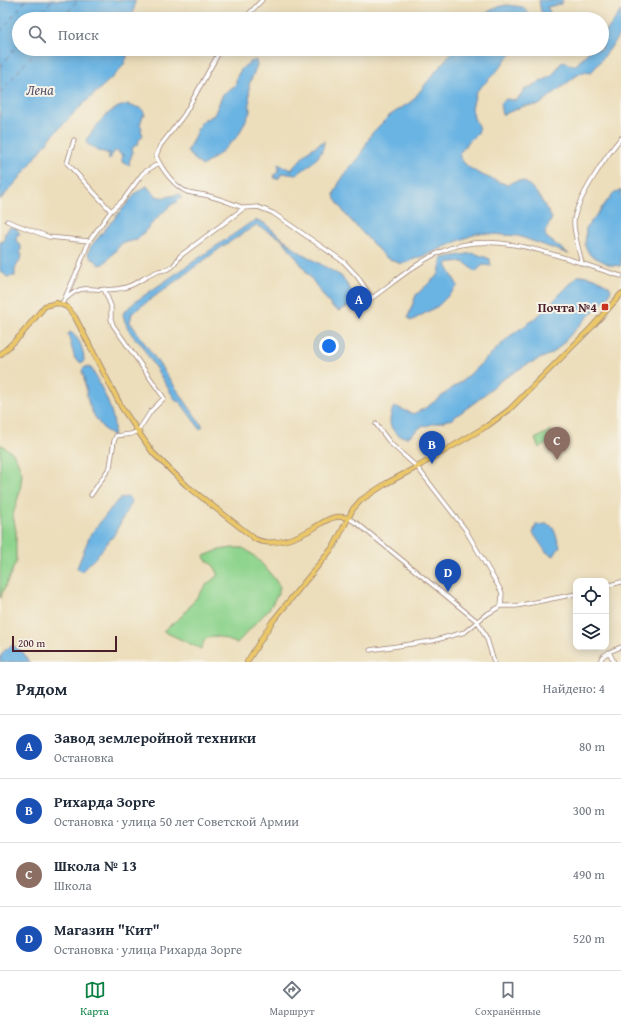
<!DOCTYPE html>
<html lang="ru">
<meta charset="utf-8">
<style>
:root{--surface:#fff;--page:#f6f6f7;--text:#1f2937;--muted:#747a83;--line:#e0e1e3;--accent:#0b8043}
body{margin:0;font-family:"Gentium Book Plus",serif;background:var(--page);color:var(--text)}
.controls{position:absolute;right:12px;bottom:12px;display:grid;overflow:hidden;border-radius:8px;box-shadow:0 2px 10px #0003}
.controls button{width:36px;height:36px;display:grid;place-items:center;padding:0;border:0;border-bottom:1px solid var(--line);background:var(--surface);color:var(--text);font:20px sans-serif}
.scale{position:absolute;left:12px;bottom:10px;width:105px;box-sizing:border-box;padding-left:4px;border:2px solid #4a1f2b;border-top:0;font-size:11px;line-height:14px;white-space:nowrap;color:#4a1f2b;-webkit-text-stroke:3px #f7f3e8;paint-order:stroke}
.you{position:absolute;left:329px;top:346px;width:14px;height:14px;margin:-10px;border:3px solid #fff;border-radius:50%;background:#1a73e8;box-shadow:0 0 0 6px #1a73e833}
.badge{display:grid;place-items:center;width:26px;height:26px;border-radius:50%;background:var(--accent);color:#fff;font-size:13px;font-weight:700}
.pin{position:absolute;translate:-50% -33px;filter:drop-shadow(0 1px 2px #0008)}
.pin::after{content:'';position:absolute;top:21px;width:14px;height:12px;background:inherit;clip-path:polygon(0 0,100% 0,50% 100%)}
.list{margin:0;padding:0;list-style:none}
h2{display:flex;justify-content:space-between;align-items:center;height:52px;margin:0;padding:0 16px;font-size:17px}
h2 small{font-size:13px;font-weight:400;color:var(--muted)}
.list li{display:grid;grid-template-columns:26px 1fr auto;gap:12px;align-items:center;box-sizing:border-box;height:64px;padding:0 16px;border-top:1px solid var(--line)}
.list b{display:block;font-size:15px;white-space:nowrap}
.list p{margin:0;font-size:13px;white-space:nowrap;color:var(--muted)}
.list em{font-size:13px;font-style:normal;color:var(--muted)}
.icon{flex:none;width:22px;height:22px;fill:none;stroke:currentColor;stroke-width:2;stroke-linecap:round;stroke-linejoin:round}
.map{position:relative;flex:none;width:621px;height:662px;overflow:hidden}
.search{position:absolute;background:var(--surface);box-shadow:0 2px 10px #0003;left:12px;right:12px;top:12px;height:44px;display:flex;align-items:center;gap:10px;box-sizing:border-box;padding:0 14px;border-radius:22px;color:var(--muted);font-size:15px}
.sheet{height:308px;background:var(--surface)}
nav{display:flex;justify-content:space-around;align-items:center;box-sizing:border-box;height:56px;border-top:1px solid var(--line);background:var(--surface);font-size:11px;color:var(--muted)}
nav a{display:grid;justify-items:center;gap:2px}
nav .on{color:var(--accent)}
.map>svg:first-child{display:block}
.green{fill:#8fd48e;stroke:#6c7a5c}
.water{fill:#6bb4e3;stroke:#5a6a87}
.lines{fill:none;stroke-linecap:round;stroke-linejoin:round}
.ferry{stroke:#56536b;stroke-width:1;stroke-dasharray:5 4;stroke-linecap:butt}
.minor-casing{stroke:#9b7e73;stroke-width:5}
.major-casing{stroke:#9b7e73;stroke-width:6}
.minor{stroke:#fff;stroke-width:3.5}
.major{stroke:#eac769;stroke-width:4.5}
.poi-dot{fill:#c8321e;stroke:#f7f3e8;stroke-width:1.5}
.labels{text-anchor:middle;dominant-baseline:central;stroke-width:4;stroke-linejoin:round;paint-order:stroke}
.poi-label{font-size:13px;font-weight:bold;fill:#4a1f2b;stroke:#f7f3e8;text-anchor:end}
.water-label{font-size:14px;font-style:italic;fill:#56536b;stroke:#f7f3e8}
</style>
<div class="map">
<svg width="621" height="662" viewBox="0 0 621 662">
<rect width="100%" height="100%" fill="#f7f3e8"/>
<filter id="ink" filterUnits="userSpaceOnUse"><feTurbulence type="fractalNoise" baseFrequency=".025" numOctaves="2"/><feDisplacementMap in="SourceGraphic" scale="8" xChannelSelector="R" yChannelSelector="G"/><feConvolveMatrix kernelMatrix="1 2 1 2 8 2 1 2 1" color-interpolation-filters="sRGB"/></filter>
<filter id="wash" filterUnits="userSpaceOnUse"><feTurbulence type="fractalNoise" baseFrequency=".012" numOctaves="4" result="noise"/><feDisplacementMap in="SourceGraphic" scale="16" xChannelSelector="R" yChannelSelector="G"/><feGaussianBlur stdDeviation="0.9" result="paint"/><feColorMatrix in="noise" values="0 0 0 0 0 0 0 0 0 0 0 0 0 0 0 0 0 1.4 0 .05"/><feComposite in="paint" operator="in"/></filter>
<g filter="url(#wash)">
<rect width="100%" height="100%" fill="#ecdebb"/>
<path class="green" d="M551,430L556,439L539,448L535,439Z
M0,444L13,453L17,460L22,474L20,491L13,515L16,531V562L0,598Z
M232,548C235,548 239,548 242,548C253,551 274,577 280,587L278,594L269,609L237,643C227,641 213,631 205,640C203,642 202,647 201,649L163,631L183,615L207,584L217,576L218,573L214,566L205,559L204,556L219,550Z"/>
<path class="water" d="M0,0H135L133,19H19V49H130L124,64L118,72L76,111L52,136L19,179L0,200Z
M539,0H563L561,4L547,7L550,12L548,17L541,12Z
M507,5L523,7L533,19H480C488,11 495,7 507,5Z
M621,11V32L609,50L591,73L583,72L576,76L539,105L524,106L502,115L500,104L506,99L514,100H517L524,90L552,76L561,63L565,61L568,64L576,65L591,49H602V37Z
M454,49H518L507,58L497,71L476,92L472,108L474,118L479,128L478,133L470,140L459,154C465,172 491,178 507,185C511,183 517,180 522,181C535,185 545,207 552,218L545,232L546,237L569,254L518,236L478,233L458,241L431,253L401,264L385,257L346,215L335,199L334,194L339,183L349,168L358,159L372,133L389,116L412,101Z
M256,60L257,65L249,85L250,112L238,136L218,155L202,166L187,152L200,124L204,120L214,115L223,94L236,85C235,73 245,63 256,60Z
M129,104V106C137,107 143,107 145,115H143L140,125L142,127L141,131L143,135L139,140L138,144L132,148L133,152L129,162L130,164L128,165L122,162V156L125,155L120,154L117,150L112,154V155L110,159H108L110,153L108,152L109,154H108L104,152L97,151L95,148L87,144L86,140C99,123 107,108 129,104Z
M324,141C324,157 308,166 296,175L282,173L279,178L275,179L274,176L279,169L278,164L291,170L308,151Z
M147,186C158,201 162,198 179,194L182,197L177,202L171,205L156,219L137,240L122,243L104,264L99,265C96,259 90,259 88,253L91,246L137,192Z
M621,189V266L610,265L590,255L585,246L586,228L612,195Z
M257,220L264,223L298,251L341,276L355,296L351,305L339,311L331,306L292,252L282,239L256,225L222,247L132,313L130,322L203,427L200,429L180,402L176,401L140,343C132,337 124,324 123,313L136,301L250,223Z
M10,227L16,228L20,234L17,235L16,240L21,247V250L19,253H21L22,256L15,269V276L7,277L4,274L0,272V242H3L5,236L4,235Z
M474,253L490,259L491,266L483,265L475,272C465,261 462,260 448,263L446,265L458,286L438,306L411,321L408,317L416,295L439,274L442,258Z
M582,275L595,278L609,286L611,290L609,295L553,353L526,365L500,381L478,400L452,419L421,427L408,437C402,437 400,436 396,433C387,425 390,418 393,408L397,407L413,414L427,407L466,378L510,336L536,318L578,276Z
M70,332C80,337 84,351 84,361L82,363L75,359L68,334Z
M85,367H89L92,369C100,386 119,417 113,436C103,432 90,411 88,401C86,391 85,381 82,370Z
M127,497L130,499L131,503L114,535L96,557L82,571L79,570L77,568L90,535L113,506L119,499Z
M547,524L553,527L560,546L554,556L546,552L533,533L536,525Z
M12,645L23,652L29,662H0C0,653 5,650 12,645Z"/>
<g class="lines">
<path class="ferry" d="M37,19L52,0
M62,19L78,0
M0,32L26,0
M0,67L19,43
M0,93L37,49"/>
</g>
</g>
<g filter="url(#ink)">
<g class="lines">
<g class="minor-casing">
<path id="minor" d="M244,19L262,0
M221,49L184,115L160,146L156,156C161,168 175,188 188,192C195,194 202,194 209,196C221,199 233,204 244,208
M74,140L67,163L111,211
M7,221L49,237L89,241
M582,264C580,254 573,230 574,221C575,202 608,153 621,138
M64,300L79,267L89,241L111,211L123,200L143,173L159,163
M61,304C83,279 90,293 117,289C133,288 144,276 159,271C164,270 169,270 173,266C176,263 178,259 180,256L244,208L258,207L273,213L344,262L357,276L372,298C394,282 416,263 440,252C495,226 567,260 621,276
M376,424L391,444L417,467L465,529L500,589L502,593L501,606
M91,495L110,467L114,441L116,436L131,434L138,431L151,411L164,398L113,325L111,319V306L104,289
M348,518L358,524L478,622L487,639L494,662
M606,586L621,582
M370,650L432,641L465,632L484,616L501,606H516L576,594
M600,662L602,657L609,652
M614,662L609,652L621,647"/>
</g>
<g class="major-casing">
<path id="major" d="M0,355L20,336L45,306L57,303L67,307L75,317L122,408L153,453L186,485L255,539C273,548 298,537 314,528C320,524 328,518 336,517C340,516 344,517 348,518
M247,662L272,622L334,546L353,509L361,500L387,483L417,467L487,426L509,410L592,327L621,294"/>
</g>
<use href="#minor" class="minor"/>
<use href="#major" class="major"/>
</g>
</g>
<rect class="poi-dot" x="601" y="303" width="8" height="8" rx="2"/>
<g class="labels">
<g class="poi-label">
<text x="597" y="307">Почта №4</text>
</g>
<g class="water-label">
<text x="40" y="90">Лена</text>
</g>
</g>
</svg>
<div class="controls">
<button><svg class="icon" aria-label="locate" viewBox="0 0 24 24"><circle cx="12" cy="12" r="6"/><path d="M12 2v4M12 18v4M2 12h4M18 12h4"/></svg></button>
<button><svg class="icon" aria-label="layers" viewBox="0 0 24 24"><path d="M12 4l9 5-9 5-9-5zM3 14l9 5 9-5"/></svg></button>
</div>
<div class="scale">200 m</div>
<div class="you"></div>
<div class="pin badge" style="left:359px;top:319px;background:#1a4fb4">A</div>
<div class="pin badge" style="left:432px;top:464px;background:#1a4fb4">B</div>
<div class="pin badge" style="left:557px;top:460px;background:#8d6e63">C</div>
<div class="pin badge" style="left:448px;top:592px;background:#1a4fb4">D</div>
<div class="search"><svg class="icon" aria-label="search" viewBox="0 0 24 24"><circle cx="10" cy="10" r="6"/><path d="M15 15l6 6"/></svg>Поиск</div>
</div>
<section class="sheet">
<h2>Рядом<small>Найдено: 4</small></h2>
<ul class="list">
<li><span class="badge" style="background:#1a4fb4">A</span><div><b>Завод землеройной техники</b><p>Остановка</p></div><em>80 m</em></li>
<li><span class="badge" style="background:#1a4fb4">B</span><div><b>Рихарда Зорге</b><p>Остановка · улица 50 лет Советской Армии</p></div><em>300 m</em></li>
<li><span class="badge" style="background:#8d6e63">C</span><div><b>Школа № 13</b><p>Школа</p></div><em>490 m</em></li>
<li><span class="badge" style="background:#1a4fb4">D</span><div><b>Магазин &quot;Кит&quot;</b><p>Остановка · улица Рихарда Зорге</p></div><em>520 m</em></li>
</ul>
</section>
<nav>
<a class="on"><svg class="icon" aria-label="map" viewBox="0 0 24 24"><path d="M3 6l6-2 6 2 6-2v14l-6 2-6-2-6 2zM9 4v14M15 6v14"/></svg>Карта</a>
<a><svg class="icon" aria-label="directions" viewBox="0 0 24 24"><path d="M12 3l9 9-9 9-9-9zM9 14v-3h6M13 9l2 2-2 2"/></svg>Маршрут</a>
<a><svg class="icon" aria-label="saved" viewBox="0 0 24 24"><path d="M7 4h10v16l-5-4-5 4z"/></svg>Сохранённые</a>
</nav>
